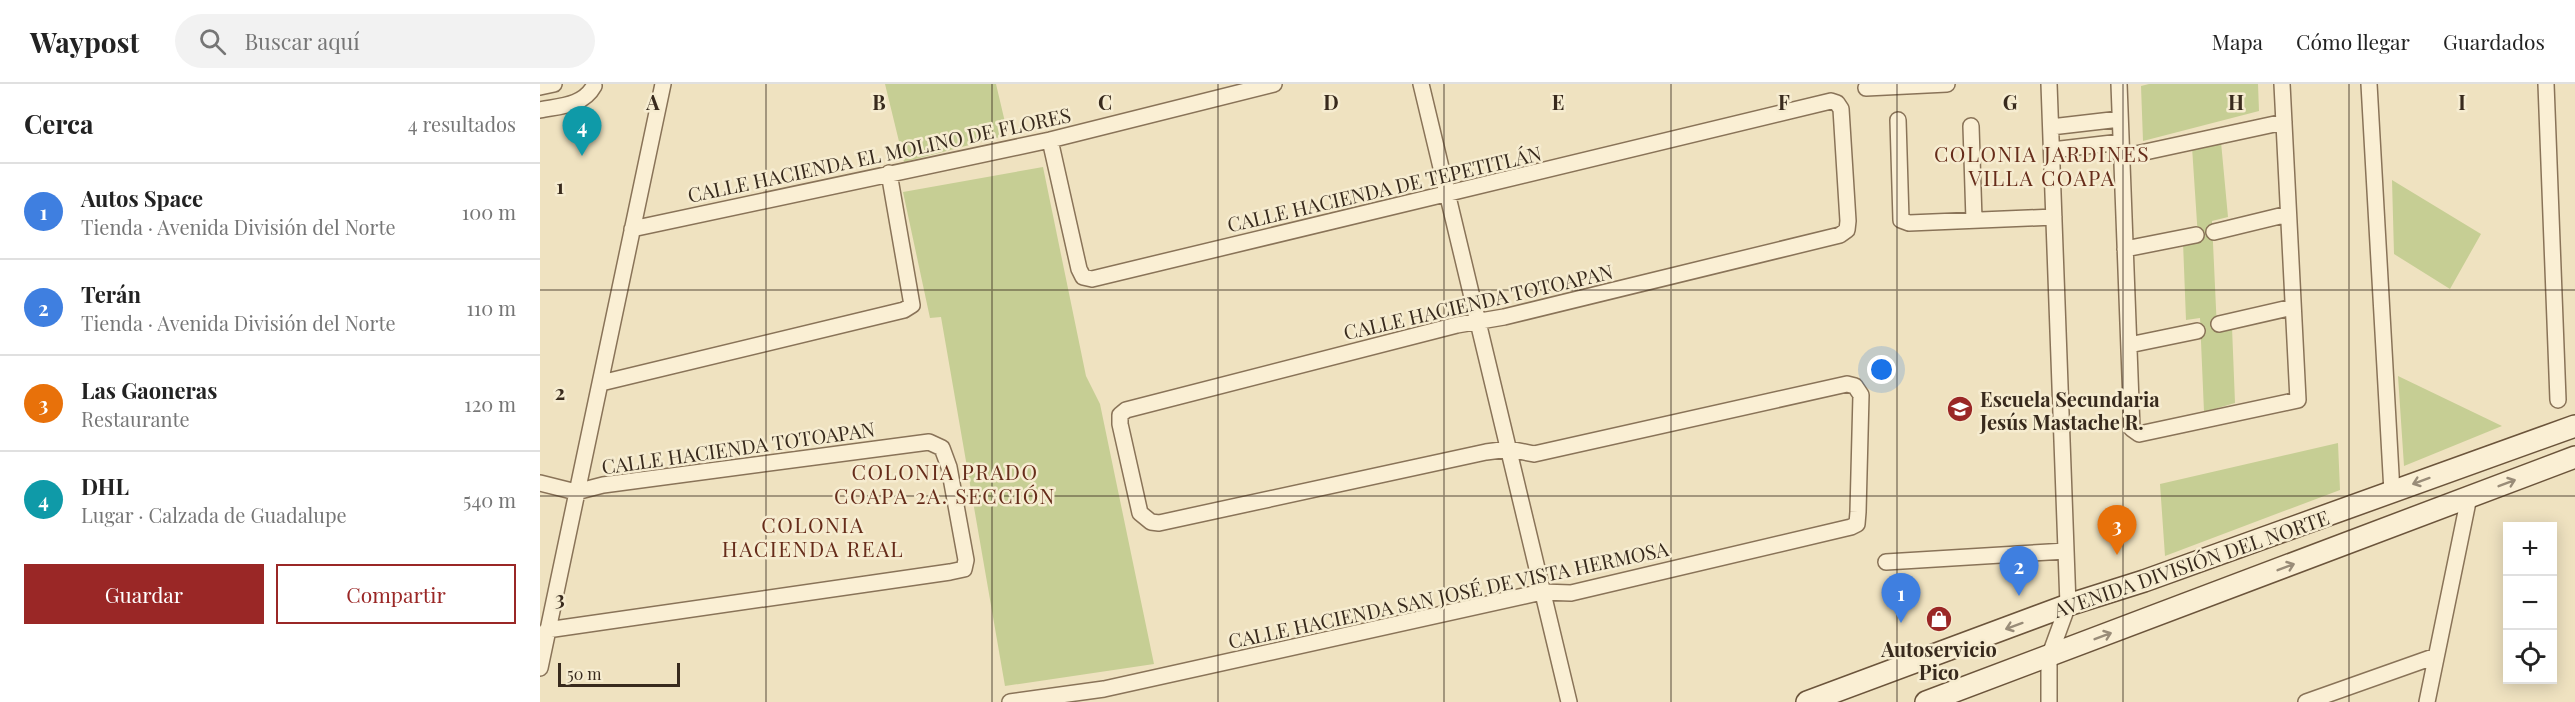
<!DOCTYPE html>
<html lang="es">
<meta charset="utf-8">
<style>
:root{--surface:#fff;--page:#f2f2f2;--text:#222;--muted:#767676;--line:#e0e0e0;--accent:#9a2726}
body{margin:0;font-family:"Playfair Display",serif;background:var(--page);color:var(--text)}
.controls{position:absolute;right:18px;bottom:18px;display:grid;overflow:hidden;border-radius:0px;box-shadow:0 3px 15px #0003}
.controls button{width:54px;height:54px;display:grid;place-items:center;padding:0;border:0;border-bottom:2px solid var(--line);background:var(--surface);color:var(--text);font:30px sans-serif}
.scale{position:absolute;left:18px;bottom:15px;width:122px;box-sizing:border-box;padding-left:6px;border:3px solid #382a1d;border-top:0;font-size:16px;line-height:21px;white-space:nowrap;color:#382a1d;-webkit-text-stroke:4px #f6ecd0;paint-order:stroke}
.you{position:absolute;left:1342px;top:286px;width:21px;height:21px;margin:-15px;border:4px solid #fff;border-radius:50%;background:#1a73e8;box-shadow:0 0 0 9px #1a73e833}
.badge{display:grid;place-items:center;width:39px;height:39px;border-radius:50%;background:var(--accent);color:#fff;font-size:20px;font-weight:700}
.pin{position:absolute;translate:-50% -50px;filter:drop-shadow(0 2px 3px #0008)}
.pin::after{content:'';position:absolute;top:32px;width:21px;height:18px;background:inherit;clip-path:polygon(0 0,100% 0,50% 100%)}
.list{margin:0;padding:0;list-style:none}
h2{display:flex;justify-content:space-between;align-items:center;height:78px;margin:0;padding:0 24px;font-size:26px}
h2 small{font-size:20px;font-weight:400;color:var(--muted)}
.list li{display:grid;grid-template-columns:39px 1fr auto;gap:18px;align-items:center;box-sizing:border-box;height:96px;padding:0 24px;border-top:2px solid var(--line)}
.list b{display:block;font-size:22px;white-space:nowrap}
.list p{margin:0;font-size:20px;white-space:nowrap;color:var(--muted)}
.list em{font-size:20px;font-style:normal;color:var(--muted)}
.actions{display:flex;gap:12px;padding:18px 24px}
.actions a{flex:1;padding:14px 0;border:2px solid var(--accent);border-radius:0px;text-align:center;font-size:21px;color:var(--accent)}
.actions .main{background:var(--accent);color:#fff}
.icon{flex:none;width:33px;height:33px;fill:none;stroke:currentColor;stroke-width:2;stroke-linecap:round;stroke-linejoin:round}
.map{position:relative;flex:none;width:2035px;height:618px;overflow:hidden}
header{display:flex;align-items:center;gap:36px;box-sizing:border-box;height:84px;padding:0 30px;background:var(--surface);border-bottom:2px solid var(--line)}
header strong{font-size:28px}
nav{display:flex;gap:33px;margin-inline-start:auto;font-size:21px}
.search{width:420px;height:54px;background:var(--page);display:flex;align-items:center;gap:15px;box-sizing:border-box;padding:0 21px;border-radius:33px;color:var(--muted);font-size:22px}
main{display:flex}
aside{flex:1;background:var(--surface)}
.map>svg:first-child{display:block}
.green{fill:#c6ce94}
.lines{fill:none;stroke-linecap:round;stroke-linejoin:round}
.minor-casing{stroke:#897358;stroke-width:18}
.secondary-casing{stroke:#6b543b;stroke-width:24}
.minor{stroke:#faefd4;stroke-width:15}
.secondary{stroke:#faefd4;stroke-width:21}
.oneway{stroke:#998c78}
.grid{fill:none;stroke:#382a1d;stroke-width:1.5;stroke-opacity:0.55}
.labels{text-anchor:middle;dominant-baseline:central;stroke-width:5;stroke-linejoin:round;paint-order:stroke}
.street-label{font-size:20px;fill:#382a1d;stroke:#f6ecd0}
.poi-label{font-size:20px;font-weight:bold;fill:#382a1d;stroke:#f6ecd0;text-anchor:start}
.neighbourhood-label{font-size:21px;letter-spacing:1.5px;fill:#662c1a;stroke:#f6ecd0}
.grid-label{font-size:20px;text-anchor:middle;font-weight:bold;fill:#382a1d;stroke:#f6ecd0;stroke-width:5;stroke-linejoin:round;paint-order:stroke}
</style>
<header>
<strong>Waypost</strong>
<div class="search"><svg class="icon" aria-label="search" viewBox="0 0 24 24"><circle cx="10" cy="10" r="6"/><path d="M15 15l6 6"/></svg>Buscar aquí</div>
<nav><a>Mapa</a><a>Cómo llegar</a><a>Guardados</a></nav>
</header>
<main>
<aside>
<h2>Cerca<small>4 resultados</small></h2>
<ul class="list">
<li><span class="badge" style="background:#3f7fe0">1</span><div><b>Autos Space</b><p>Tienda · Avenida División del Norte</p></div><em>100 m</em></li>
<li><span class="badge" style="background:#3f7fe0">2</span><div><b>Terán</b><p>Tienda · Avenida División del Norte</p></div><em>110 m</em></li>
<li><span class="badge" style="background:#e8710a">3</span><div><b>Las Gaoneras</b><p>Restaurante</p></div><em>120 m</em></li>
<li><span class="badge" style="background:#0f9aa8">4</span><div><b>DHL</b><p>Lugar · Calzada de Guadalupe</p></div><em>540 m</em></li>
</ul>
<div class="actions"><a class="main">Guardar</a><a>Compartir</a></div>
</aside>
<div class="map">
<svg width="2035" height="618" viewBox="0 0 2035 618">
<rect width="100%" height="100%" fill="#efe2c0"/>
<path class="green" d="M345,0H456L468,51L364,78Z
M1609,0H1718L1719,27L1603,57L1601,2Z
M1681,58L1688,133L1672,137L1677,246L1692,243L1695,319L1664,328L1660,234L1646,236L1643,158L1658,154L1652,63Z
M503,83L546,292L560,320L614,580L465,602L401,233L390,234L363,108Z
M1852,96L1941,150L1910,205L1854,170Z
M1858,292L1962,342L1864,382Z
M1798,359L1800,406L1625,472L1620,400Z"/>
<g class="lines">
<g class="minor-casing">
<path id="minor" d="M881,0L1029,618
M1579,0L1592,345L1599,350L1758,316L1742,0
M1829,0L1852,408
M2006,0L2018,316
M0,3L14,0
M1326,4L1407,0
M0,26C20,22 43,22 54,2
M1358,36L1361,136L1369,139L1514,133
M1431,42L1434,136
M1511,43L1580,35
M1512,66L1581,58
M1582,73L1744,38
M92,145L510,56L734,0
M1674,148L1748,130
M1585,165L1656,151
M1679,240L1753,223
M1589,261L1657,247
M61,299L364,226L372,221L349,89
M0,399L36,408L63,401L389,358L402,364L409,383L426,476L424,485L410,488L7,546
M1346,478L1526,467
M0,584L123,0
M470,618L564,605L1002,508L1031,509L1311,443L1317,440L1318,428L1321,311L1315,302L1307,300L994,370L969,365L946,368L619,439L611,438L600,429L580,340V331L586,326L917,241L964,233L1300,151L1307,146L1308,137L1301,25L1297,19L1291,17L552,195L543,193L539,185L510,56
M1509,618V573L1528,521L1509,0
M1766,618L1896,572
M1887,618L1929,413"/>
</g>
<g class="secondary-casing">
<path id="secondary" d="M1267,618L1528,521L1604,497L2035,342
M1386,618L2035,373"/>
</g>
<use href="#minor" class="minor"/>
<use href="#secondary" class="secondary"/>
</g>
<defs><path id="oneway-shaft" d="M-6 0H5M1.5-3L5.5 0L1.5 3" fill="none" stroke-width="1.6" stroke-linecap="round" stroke-linejoin="round" transform="scale(1.5)"/></defs>
<g class="oneway">
<use href="#oneway-shaft" transform="translate(1881 397) rotate(160)"/>
<use href="#oneway-shaft" transform="translate(1967 399) rotate(-21)"/>
<use href="#oneway-shaft" transform="translate(1746 483) rotate(-21)"/>
<use href="#oneway-shaft" transform="translate(1474 542) rotate(160)"/>
<use href="#oneway-shaft" transform="translate(1563 552) rotate(-21)"/>
</g>
<path class="grid" d="M226,0V618M452,0V618M678,0V618M904,0V618M1131,0V618M1357,0V618M1583,0V618M1809,0V618M0,206H2035M0,412H2035"/>
<defs>
<g id="school-disc" transform="scale(1.35)"><circle r="9.5" fill="#9a2726" stroke="#f6ecd0"/><path d="M0-5L7-2L0 1L-7-2ZM-4 1L0 2.5L4 1V4Q0 6-4 4Z" fill="#fff"/></g>
<g id="shop-disc" transform="scale(1.35)"><circle r="9.5" fill="#9a2726" stroke="#f6ecd0"/><path d="M-5-2.5h2.3a2.7 3.5 0 0 1 5.4 0H5L5.5 6h-11ZM-1.5-2.5h3a1.5 2.3 0 0 0-3 0Z" fill="#fff"/></g>
</defs>
<g fill-rule="evenodd">
<use href="#school-disc" x="1420" y="325"/>
<use href="#shop-disc" x="1399" y="535"/>
</g>
<g class="labels">
<g class="street-label">
<text transform="translate(339 70) rotate(-12)">CALLE HACIENDA EL MOLINO DE FLORES</text>
<text transform="translate(844 104) rotate(-13)">CALLE HACIENDA DE TEPETITLÁN</text>
<text transform="translate(938 217) rotate(-13)">CALLE HACIENDA TOTOAPAN</text>
<text transform="translate(198 363) rotate(-8)">CALLE HACIENDA TOTOAPAN</text>
<text transform="translate(1651 479) rotate(-19)">AVENIDA DIVISIÓN DEL NORTE</text>
<text transform="translate(908 510) rotate(-12)">CALLE HACIENDA SAN JOSÉ DE VISTA HERMOSA</text>
</g>
<g class="poi-label">
<text x="1440" y="314">Escuela Secundaria<tspan x="1440" dy="23">Jesús Mastache R.</tspan></text>
<text x="1399" y="564" text-anchor="middle">Autoservicio<tspan x="1399" dy="23">Pico</tspan></text>
</g>
<g class="neighbourhood-label">
<text x="1502" y="69">COLONIA JARDINES<tspan x="1502" dy="24">VILLA COAPA</tspan></text>
<text x="405" y="387">COLONIA PRADO<tspan x="405" dy="24">COAPA 2A. SECCIÓN</tspan></text>
<text x="273" y="440">COLONIA<tspan x="273" dy="24">HACIENDA REAL</tspan></text>
</g>
</g>
<g class="grid-label">
<text x="113" y="26">A</text>
<text x="339" y="26">B</text>
<text x="565" y="26">C</text>
<text x="791" y="26">D</text>
<text x="1018" y="26">E</text>
<text x="1244" y="26">F</text>
<text x="1470" y="26">G</text>
<text x="1696" y="26">H</text>
<text x="1922" y="26">I</text>
<text x="20" y="110">1</text>
<text x="20" y="316">2</text>
<text x="20" y="522">3</text>
</g>
</svg>
<div class="controls">
<button>+</button>
<button>−</button>
<button><svg class="icon" aria-label="locate" viewBox="0 0 24 24"><circle cx="12" cy="12" r="6"/><path d="M12 2v4M12 18v4M2 12h4M18 12h4"/></svg></button>
</div>
<div class="scale">50 m</div>
<div class="you"></div>
<div class="pin badge" style="left:1361px;top:539px;background:#3f7fe0">1</div>
<div class="pin badge" style="left:1479px;top:512px;background:#3f7fe0">2</div>
<div class="pin badge" style="left:1577px;top:471px;background:#e8710a">3</div>
<div class="pin badge" style="left:42px;top:72px;background:#0f9aa8">4</div>
</div>
</main>
